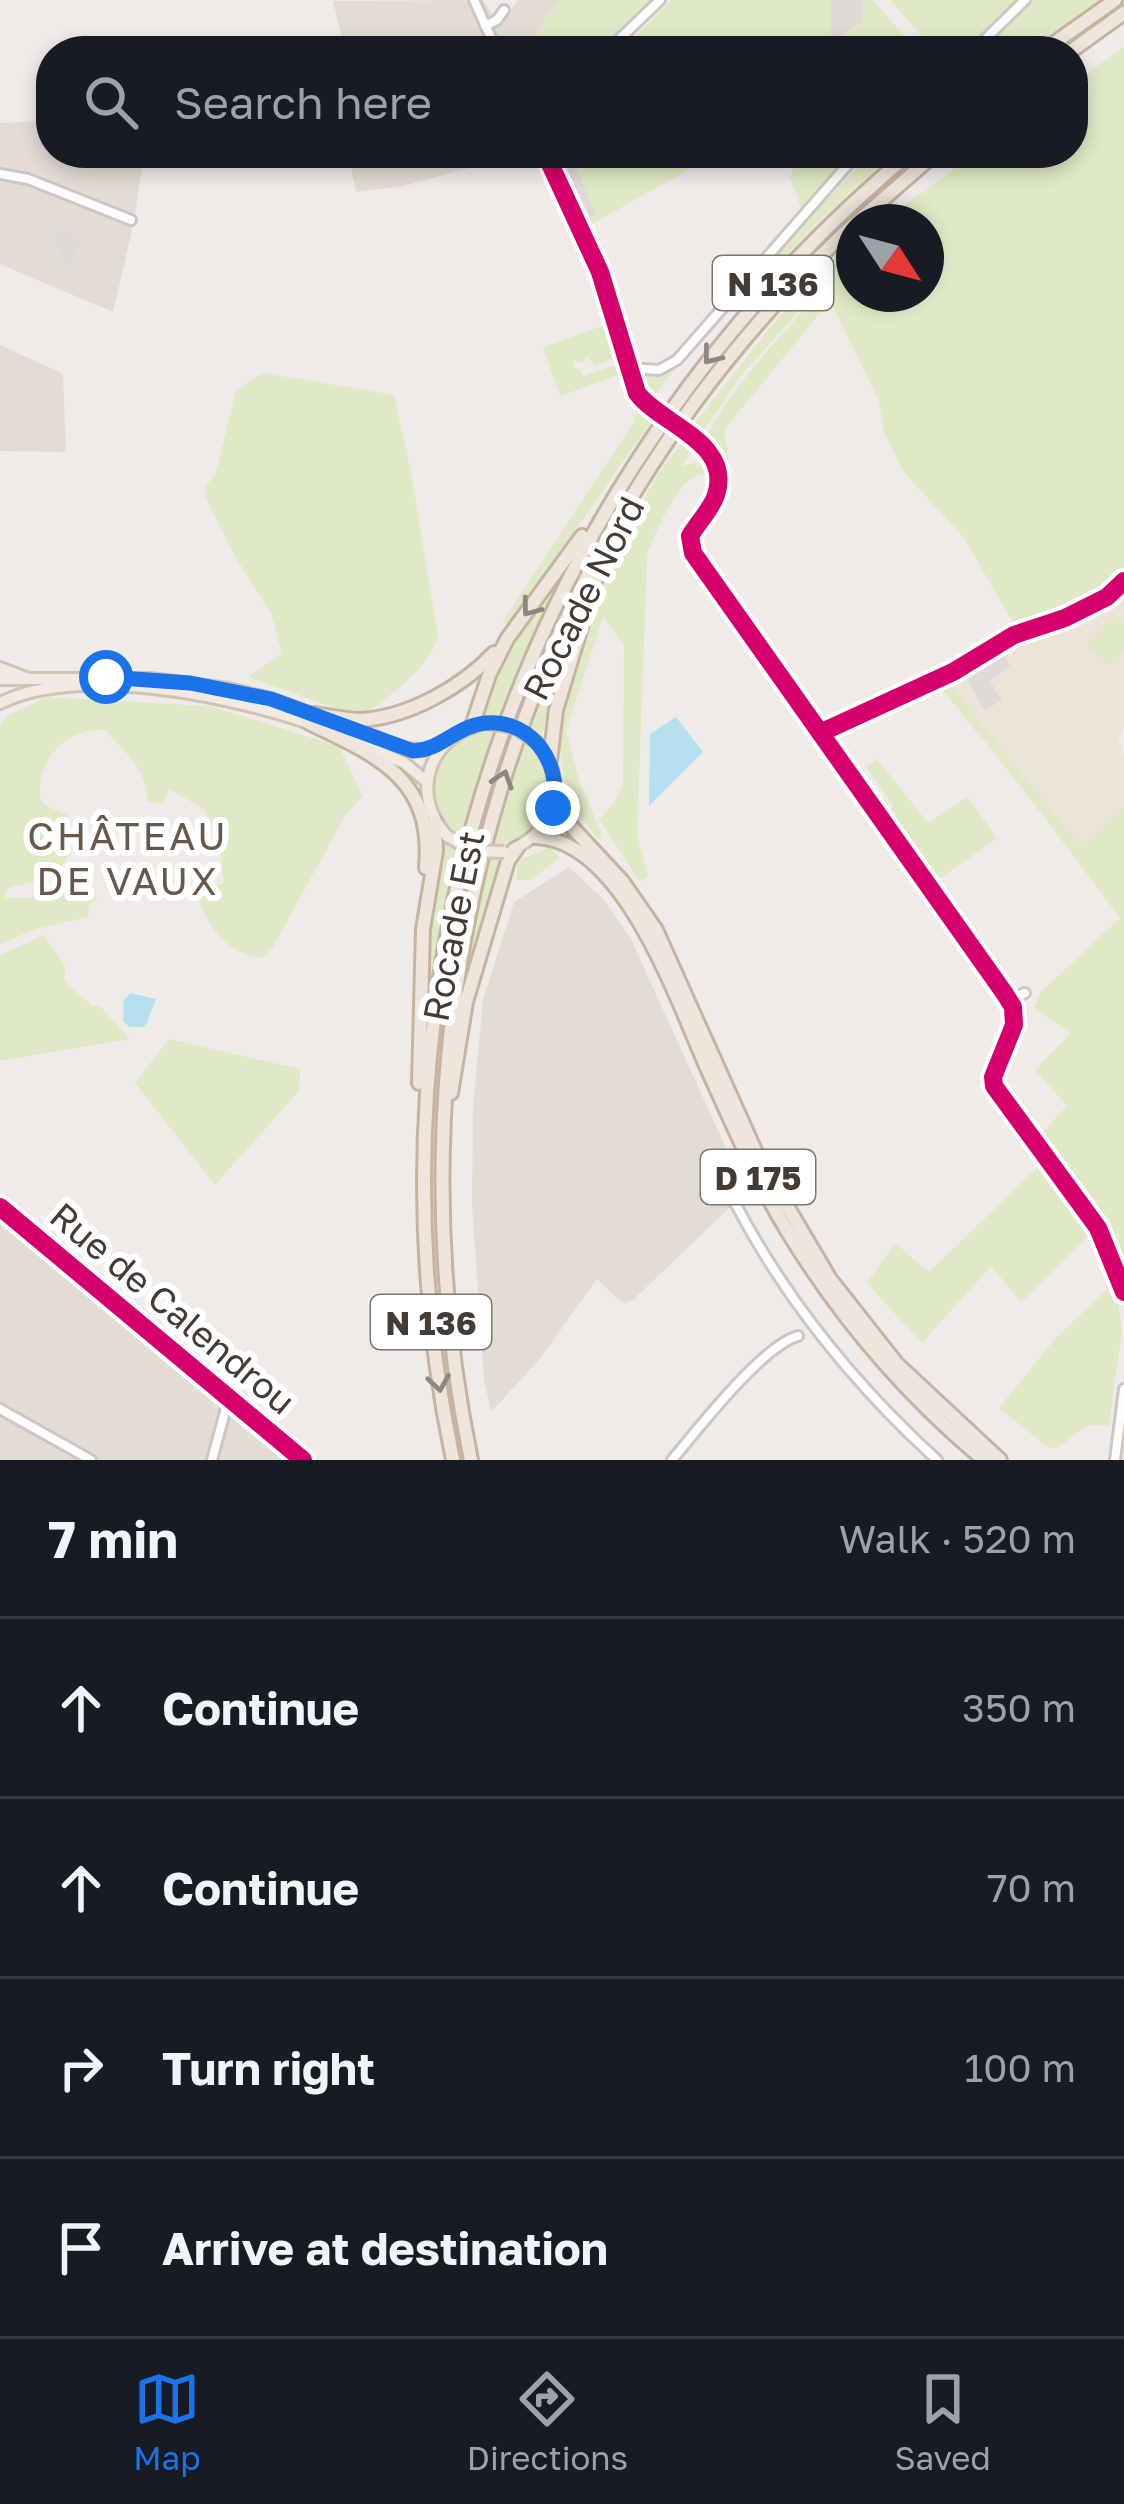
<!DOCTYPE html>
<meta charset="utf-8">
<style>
:root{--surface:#171b24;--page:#242831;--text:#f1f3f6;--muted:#9ea1a6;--line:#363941;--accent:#1a73e8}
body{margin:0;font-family:"Golos Text",sans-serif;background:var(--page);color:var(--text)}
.compass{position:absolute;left:836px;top:204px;width:108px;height:108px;border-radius:50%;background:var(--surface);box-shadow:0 6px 18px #0003;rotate:126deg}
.stop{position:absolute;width:36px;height:36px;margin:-27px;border:9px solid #1a73e8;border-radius:50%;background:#fff}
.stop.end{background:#1a73e8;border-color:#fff;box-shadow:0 3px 12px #0008}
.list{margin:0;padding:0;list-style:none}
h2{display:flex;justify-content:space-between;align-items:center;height:156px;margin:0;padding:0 48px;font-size:51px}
h2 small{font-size:39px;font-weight:400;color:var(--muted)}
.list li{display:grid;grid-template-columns:78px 1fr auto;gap:36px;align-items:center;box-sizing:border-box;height:180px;padding:0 48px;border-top:3px solid var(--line)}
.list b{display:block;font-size:45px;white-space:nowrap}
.list em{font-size:39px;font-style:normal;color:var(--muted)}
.icon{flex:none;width:66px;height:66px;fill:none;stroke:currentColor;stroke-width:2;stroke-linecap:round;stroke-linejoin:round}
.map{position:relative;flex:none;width:1124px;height:1460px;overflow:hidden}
.search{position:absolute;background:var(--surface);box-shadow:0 6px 18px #0003;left:36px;right:36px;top:36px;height:132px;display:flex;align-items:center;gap:30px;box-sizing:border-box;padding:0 42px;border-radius:48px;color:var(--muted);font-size:45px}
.sheet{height:876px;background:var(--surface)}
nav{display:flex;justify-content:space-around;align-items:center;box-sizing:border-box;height:168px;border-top:3px solid var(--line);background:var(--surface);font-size:33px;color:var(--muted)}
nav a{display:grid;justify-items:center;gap:6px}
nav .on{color:var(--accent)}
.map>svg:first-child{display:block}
.residential{fill:#e3dcd5}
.education{fill:#ede4d9}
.green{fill:#e0e9c6}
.parking{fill:#dedad7}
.water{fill:#b6e0ee}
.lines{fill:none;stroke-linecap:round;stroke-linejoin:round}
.minor-casing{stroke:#cbc7c4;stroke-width:14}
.primary-casing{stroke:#d1c4b5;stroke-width:16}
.trunk-casing{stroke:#c6b4a3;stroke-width:18}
.minor{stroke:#fcfcfc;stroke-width:8}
.primary{stroke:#f1eae2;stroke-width:10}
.trunk{stroke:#eee6dc;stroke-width:12}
.minor-bridge-casing{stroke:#cbc7c4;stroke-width:14;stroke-linecap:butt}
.primary-bridge-casing{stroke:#d1c4b5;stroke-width:16;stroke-linecap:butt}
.minor-bridge{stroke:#fcfcfc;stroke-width:8}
.primary-bridge{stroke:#f1eae2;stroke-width:10}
.cycleway-casing{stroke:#fff;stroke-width:26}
.cycleway{stroke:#d6006c;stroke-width:18}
.oneway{stroke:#908880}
.route{stroke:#1a73e8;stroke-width:15}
.labels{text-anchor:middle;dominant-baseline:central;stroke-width:12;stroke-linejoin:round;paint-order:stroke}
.shield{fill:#fff;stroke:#7c7671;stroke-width:3}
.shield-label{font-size:33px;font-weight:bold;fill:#443b34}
.street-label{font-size:36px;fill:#443b34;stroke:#fff}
.neighbourhood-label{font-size:39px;letter-spacing:3px;fill:#67584b;stroke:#fff}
</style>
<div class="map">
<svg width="1124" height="1460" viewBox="0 0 1124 1460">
<rect width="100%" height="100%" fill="#eeebe8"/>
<path class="residential" d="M483,0L492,14L499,8L509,13L518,0H559L523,51H345L333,1Z
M40,121L51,123V153H144L134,222L113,312L0,264V123Z
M348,153H525L403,186L356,192Z
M0,345L63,374L66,452L0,451Z
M569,867L604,900L630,937L746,1192L633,1300L626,1303L619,1300L597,1279L539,1360L491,1412L484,1380L472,1204L473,1107L483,1000L514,902Z
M0,1198L16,1217L312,1460H0Z"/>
<path class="education" d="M1124,586V727L1118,738L1124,755V806L1076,856L939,686L1016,640L1056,627Z"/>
<path class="green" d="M559,0H656L603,51H523Z
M671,0H873L918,51H621Z
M890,0H1019L968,51H935Z
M1032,0H1101L1028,51H981Z
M1124,47V576C1095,606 1059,618 1020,630L1015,626L964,538L903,471L884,432L879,401L830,301L724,430L732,482L724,484L714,449L707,442C712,407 797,318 824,288L823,285L743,373L702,432L692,429L694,424L796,295L842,250L846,253L842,265L854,254V294H926V222H887L907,203L976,153H1073V83Z
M552,153H719L586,227Z
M802,153H842L848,158L801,208L790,176Z
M870,153H893L814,226L742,303L739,294Z
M611,323L618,356L595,366L587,356L582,363L574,360L572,367L580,370L583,376L616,365L627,372L560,396L543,347Z
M682,360L649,402L639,391L637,374Z
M262,373L394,395L411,472L438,637C428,670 387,698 360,717L248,677L282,653L271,613L236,558L205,496L206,486L216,473L236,390Z
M629,383L644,406L656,415L508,626L503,621L634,422L636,413L626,390Z
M687,439L696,445L681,467L696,463L711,472C705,474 698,475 692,478C676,487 651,539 647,557L637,835L648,876L640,882L599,819L614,803L623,784L624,645L603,617L566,731L579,780L602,835L600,841C574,815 558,768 559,731C561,671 641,476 687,439Z
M557,577L560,578L500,717H484C486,664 527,618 557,577Z
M587,592L548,720L540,737L527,726Z
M1115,615L1124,623V649L1108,666L1086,646Z
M947,681L1082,848L1124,806V1263L1117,1244L1040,1135L1067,1106L1035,1070L1071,1033L1034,1008L1041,992L1120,918L990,745L939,686Z
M48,697L209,706L339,746L363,796L345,816L271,950L261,958C229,955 203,923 197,893L224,883L220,846L204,809L169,789L163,804L147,802C149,771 125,752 105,730C73,728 46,750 41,780C40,786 38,795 41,800C45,807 59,811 66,814L69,854L56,877L10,887L4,894L6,898H30L47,887L66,886L75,896L95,891L97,900L89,905L88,917L36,929L0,944V726L9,715Z
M495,730L461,838C408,800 432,732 495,730Z
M523,739C562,763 558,836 508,846C502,848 495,847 489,847Z
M877,759L928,823L967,797L997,838L932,884L882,814L894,807L866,767Z
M444,843L458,852L440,930L424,1040L428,912L440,845Z
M550,847L559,858L531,880H517V861Z
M468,857L475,858C442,998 432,1137 439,1281H432L431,1091L441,990Z
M501,859L503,860L461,1009V986L486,860Z
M44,935L66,968L64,980L93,1007L99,1005L130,1039L0,1061V955Z
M169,1039L300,1069L299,1091L215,1185L135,1083Z
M1043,1162L1092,1232L1021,1302L991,1266L922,1343L867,1283L895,1243L929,1272Z
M1115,1281L1122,1330L1109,1426L1088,1425L1058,1447L1049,1448L999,1408L1054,1340Z"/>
<path class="parking" d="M831,0H863L862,22L837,37L831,36Z
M555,153H570L596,215L586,219Z
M57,228L82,238L69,271L56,266L62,250L51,245Z
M1002,651L1010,666L990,681L1002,700L984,711L964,673Z"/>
<path class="water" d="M676,717L703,752L649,806L650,734Z
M130,993L156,999L145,1027H130L123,1021L124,1000Z"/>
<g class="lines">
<g class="minor-casing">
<path id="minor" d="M474,0L497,51
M485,26L497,20L504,10
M607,51L660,0
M973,51L1025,0
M545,153L600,272L634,387L648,405
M0,174L28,179L131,220
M630,368L659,370L677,360L858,153
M697,440C739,474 709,503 690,536L693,553L1005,994L1013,1007L1014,1025L993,1077L994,1086L1098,1228L1124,1292
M820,733L953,672L1014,635L1065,618L1107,597L1124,581
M1009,1000L1025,993
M735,1203C786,1300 856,1386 937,1460
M0,1207L303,1460
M0,1409L91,1460
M212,1460L229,1397
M672,1460C698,1429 762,1346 798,1336
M1115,1460L1124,1389"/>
</g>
<g class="primary-casing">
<path id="primary" d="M0,668L26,678
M0,679H151L229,689L271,699L406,749L425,750L443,744
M0,703C80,664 231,696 312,724
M352,739L404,763L426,781
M447,836C408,793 430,734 486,723
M513,849C557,829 568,780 537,742"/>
</g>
<g class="trunk-casing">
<path id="trunk" d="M1043,51L1115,0
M1071,51L1124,13
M857,222L936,153
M314,714C329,716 346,720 361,720C409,717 462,687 494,653
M309,723C378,756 434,779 426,868
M472,726L489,675L507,639L582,536
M550,761L556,710L598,571
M555,800L567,822L622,881L656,930L758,1157L830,1279L897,1364L1000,1460
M534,837C623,838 677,1001 707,1068C732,1123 756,1180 788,1232C841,1319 906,1395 984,1460
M419,1083L423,929L436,851L435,822
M451,1093L466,1002L508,861L517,848
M453,1460C350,969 526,474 910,153
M471,1460C378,1009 514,540 854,224"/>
</g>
<use href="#minor" class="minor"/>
<use href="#primary" class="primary"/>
<use href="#trunk" class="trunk"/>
<g class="minor-bridge-casing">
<path id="minor-bridge" d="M648,405L697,440"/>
</g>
<g class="primary-bridge-casing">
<path id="primary-bridge" d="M486,723L514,727L537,742
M447,836L473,851L504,852"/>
</g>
<use href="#minor-bridge" class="minor-bridge"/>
<use href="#primary-bridge" class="primary-bridge"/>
<g class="cycleway-casing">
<path id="cycleway" d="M545,153L600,272L637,393C661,425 733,442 716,495C711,510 698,522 690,536L693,553L1005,994L1013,1007L1014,1025L993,1077L994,1086L1098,1228L1124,1292
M820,733L953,672L1014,635L1065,618L1107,597L1124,581
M0,1207L303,1460"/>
</g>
<use href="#cycleway" class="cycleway"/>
</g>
<defs><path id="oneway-chevron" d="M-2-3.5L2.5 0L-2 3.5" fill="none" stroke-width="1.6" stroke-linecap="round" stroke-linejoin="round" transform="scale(3)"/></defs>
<g class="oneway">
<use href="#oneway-chevron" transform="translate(711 356) rotate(128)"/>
<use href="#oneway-chevron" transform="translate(530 608) rotate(127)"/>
<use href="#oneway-chevron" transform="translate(503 779) rotate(-72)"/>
<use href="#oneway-chevron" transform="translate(439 1383) rotate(81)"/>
</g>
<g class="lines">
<path class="route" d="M106,677L190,683L271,699L413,751C439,750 451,732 475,725C527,712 564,761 553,808"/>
</g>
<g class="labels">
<g class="shield">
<rect x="713" y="256" width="120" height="54" rx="9"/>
<rect x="701" y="1150" width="114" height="54" rx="9"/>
<rect x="371" y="1295" width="120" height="54" rx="9"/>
</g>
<g class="shield-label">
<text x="773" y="283">N 136</text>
<text x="758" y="1177">D 175</text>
<text x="431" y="1322">N 136</text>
</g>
<g class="street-label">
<text transform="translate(583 598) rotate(-63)">Rocade Nord</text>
<text transform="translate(453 926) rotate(-79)">Rocade Est</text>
<text transform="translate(173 1308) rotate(40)">Rue de Calendrou</text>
</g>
<g class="neighbourhood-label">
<text x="128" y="835">CHÂTEAU<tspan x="128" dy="45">DE VAUX</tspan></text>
</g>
</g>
</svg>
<svg class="compass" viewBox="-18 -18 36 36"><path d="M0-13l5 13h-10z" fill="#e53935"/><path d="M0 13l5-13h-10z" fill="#9ea1a6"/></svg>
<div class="stop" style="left:106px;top:677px"></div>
<div class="stop end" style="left:553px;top:808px"></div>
<div class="search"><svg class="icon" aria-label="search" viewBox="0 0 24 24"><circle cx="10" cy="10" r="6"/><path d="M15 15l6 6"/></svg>Search here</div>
</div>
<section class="sheet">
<h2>7 min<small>Walk · 520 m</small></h2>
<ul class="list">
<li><svg class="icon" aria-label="ahead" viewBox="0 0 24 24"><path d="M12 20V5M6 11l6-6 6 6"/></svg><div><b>Continue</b></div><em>350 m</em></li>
<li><svg class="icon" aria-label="ahead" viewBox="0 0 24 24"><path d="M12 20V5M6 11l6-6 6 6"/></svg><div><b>Continue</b></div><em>70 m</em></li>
<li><svg class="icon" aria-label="right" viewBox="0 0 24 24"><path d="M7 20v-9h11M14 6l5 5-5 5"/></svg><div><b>Turn right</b></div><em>100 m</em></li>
<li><svg class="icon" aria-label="arrive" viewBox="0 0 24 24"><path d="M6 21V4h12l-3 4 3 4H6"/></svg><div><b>Arrive at destination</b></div></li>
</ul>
</section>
<nav>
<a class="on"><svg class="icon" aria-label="map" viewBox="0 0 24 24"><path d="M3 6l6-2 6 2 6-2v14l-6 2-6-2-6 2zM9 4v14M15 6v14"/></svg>Map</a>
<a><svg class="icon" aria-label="directions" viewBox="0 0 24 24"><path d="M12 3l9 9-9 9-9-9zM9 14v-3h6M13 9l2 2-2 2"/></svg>Directions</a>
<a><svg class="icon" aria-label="saved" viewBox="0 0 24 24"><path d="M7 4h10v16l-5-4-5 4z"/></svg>Saved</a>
</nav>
